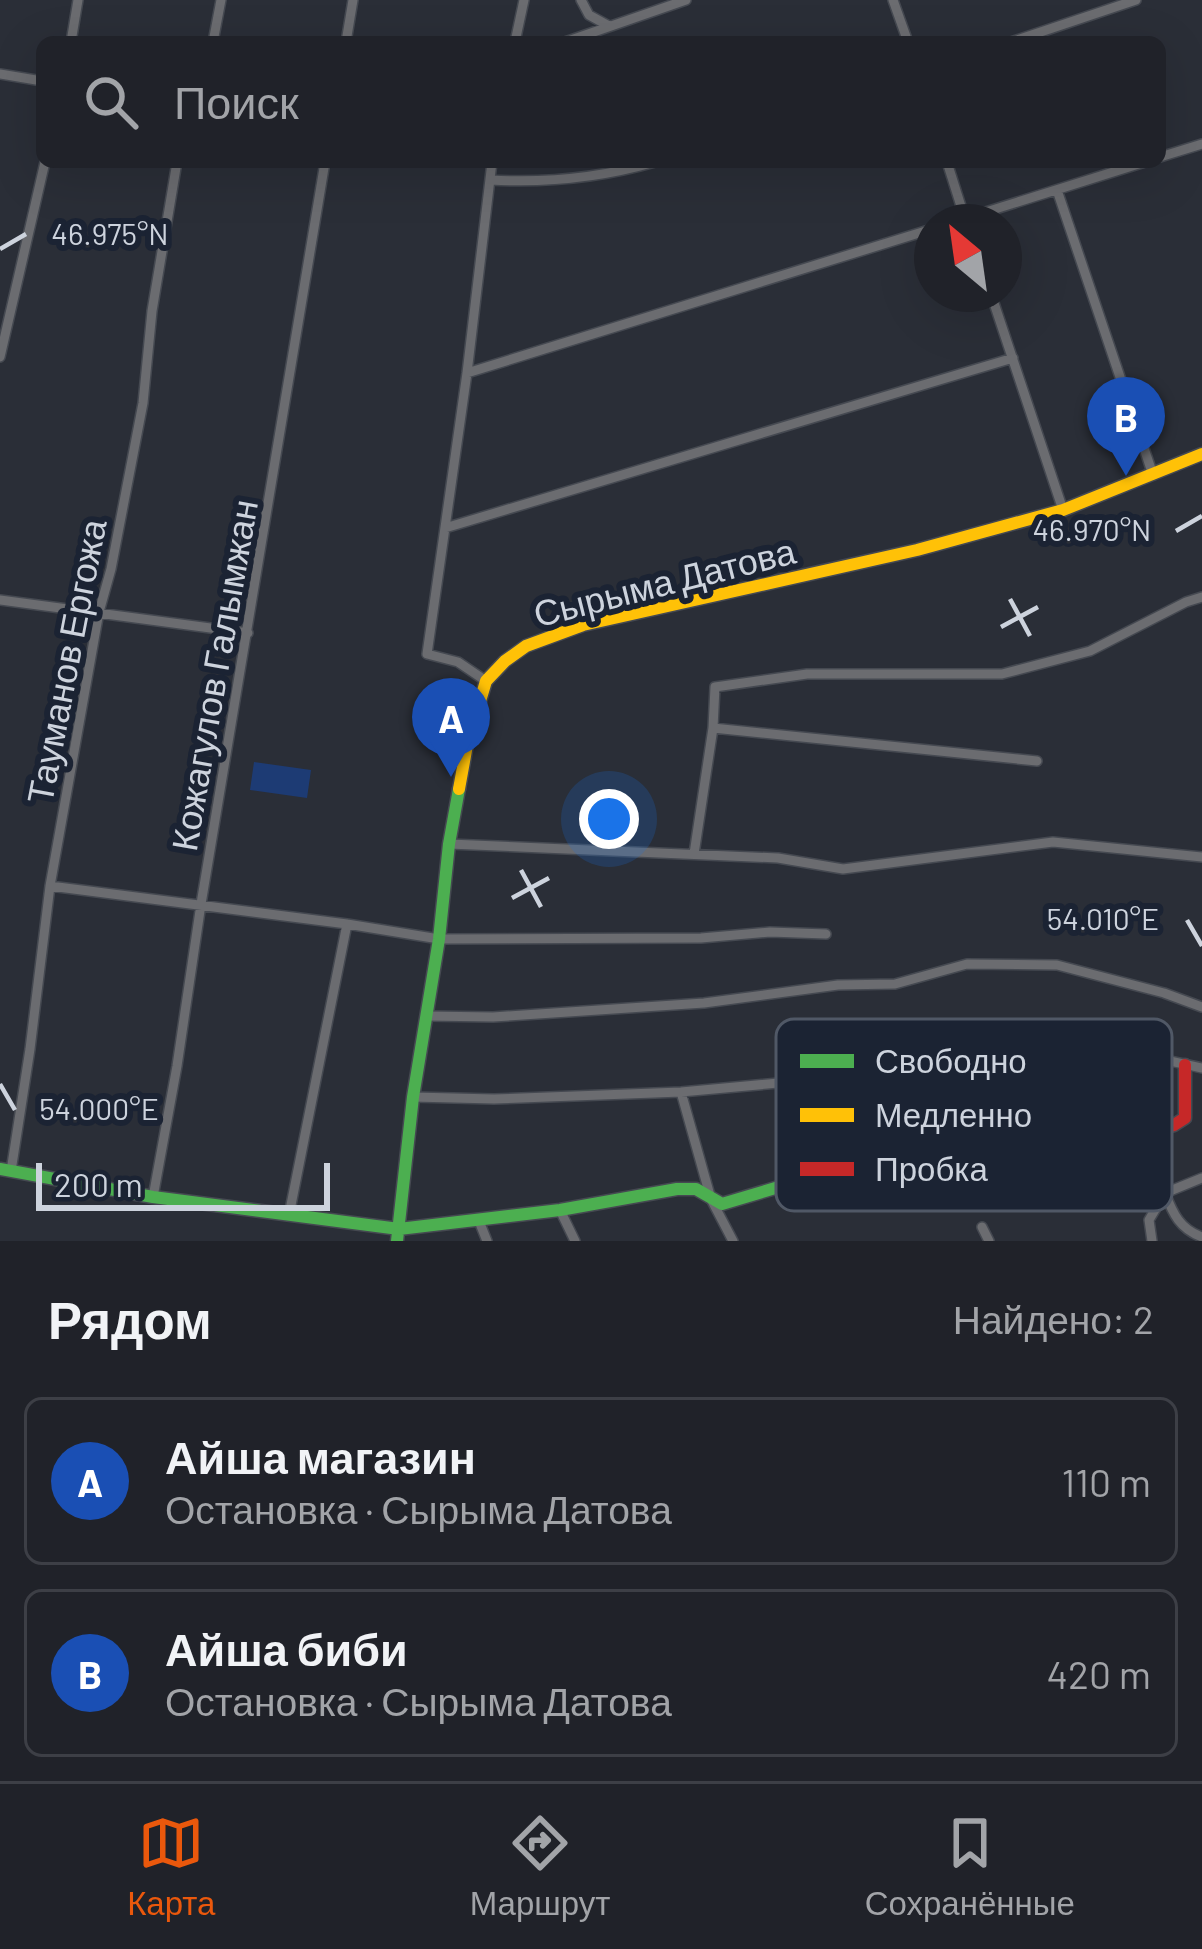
<!DOCTYPE html>
<html lang="ru">
<meta charset="utf-8">
<style>
:root{--surface:#202229;--page:#2d2f35;--text:#f1f3f6;--muted:#a2a4a8;--line:#3d3f46;--accent:#ea580c}
body{margin:0;font-family:Barlow,sans-serif;background:var(--page);color:var(--text)}
.compass{position:absolute;left:914px;top:204px;width:108px;height:108px;border-radius:50%;background:var(--surface);box-shadow:0 12px 48px #0002;rotate:331deg}
.scale{position:absolute;left:36px;bottom:30px;width:294px;box-sizing:border-box;padding-left:12px;border:6px solid #cdd3dd;border-top:0;font-size:33px;line-height:42px;white-space:nowrap;color:#cdd3dd;-webkit-text-stroke:9px #1b2333;paint-order:stroke}
.you{position:absolute;left:609px;top:819px;width:42px;height:42px;margin:-30px;border:9px solid #fff;border-radius:50%;background:#1a73e8;box-shadow:0 0 0 18px #1a73e833}
.badge{display:grid;place-items:center;width:78px;height:78px;border-radius:50%;background:var(--accent);color:#fff;font-size:39px;font-weight:700}
.pin{position:absolute;translate:-50% -99px;filter:drop-shadow(0 3px 6px #0008)}
.pin::after{content:'';position:absolute;top:63px;width:42px;height:36px;background:inherit;clip-path:polygon(0 0,100% 0,50% 100%)}
.list{margin:0;padding:0;list-style:none}
h2{display:flex;justify-content:space-between;align-items:center;height:156px;margin:0;padding:0 48px;font-size:51px}
h2 small{font-size:39px;font-weight:400;color:var(--muted)}
.list li{display:grid;grid-template-columns:78px 1fr auto;gap:36px;align-items:center;box-sizing:border-box;height:168px;margin:0 24px 24px;padding:0 24px;border:3px solid var(--line);border-radius:18px}
.list b{display:block;font-size:45px;white-space:nowrap}
.list p{margin:0;font-size:39px;white-space:nowrap;color:var(--muted)}
.list em{font-size:39px;font-style:normal;color:var(--muted)}
.icon{flex:none;width:66px;height:66px;fill:none;stroke:currentColor;stroke-width:2;stroke-linecap:round;stroke-linejoin:round}
.map{position:relative;flex:none;width:1202px;height:1241px;overflow:hidden}
.search{position:absolute;background:var(--surface);box-shadow:0 12px 48px #0002;left:36px;right:36px;top:36px;height:132px;display:flex;align-items:center;gap:30px;box-sizing:border-box;padding:0 42px;border-radius:18px;color:var(--muted);font-size:45px}
.sheet{height:540px;background:var(--surface)}
nav{display:flex;justify-content:space-around;align-items:center;box-sizing:border-box;height:168px;border-top:3px solid var(--line);background:var(--surface);font-size:33px;color:var(--muted)}
nav a{display:grid;justify-items:center;gap:6px}
nav .on{color:var(--accent)}
.map>svg:first-child{display:block}
.green{fill:#1d3b74}
.lines{fill:none;stroke-linecap:round;stroke-linejoin:round}
.street-casing{stroke:#454951;stroke-width:12}
.fast-casing{stroke:#454951;stroke-width:15}
.slow-casing{stroke:#454951;stroke-width:15}
.jam-casing{stroke:#454951;stroke-width:15}
.street{stroke:#6b6c70;stroke-width:9}
.fast{stroke:#4caf50;stroke-width:12}
.slow{stroke:#ffc107;stroke-width:12}
.jam{stroke:#c62828;stroke-width:12}
.ticks{fill:none;stroke:#cdd3dd;stroke-width:4.5}
.labels{text-anchor:middle;dominant-baseline:central;stroke-width:12;stroke-linejoin:round;paint-order:stroke}
.street-label{font-size:36px;fill:#cdd3dd;stroke:#1b2333}
.key{fill:#1b2333;stroke:#505866;stroke-width:3}
.key-label{font-size:33px;fill:#cdd3dd}
.ticks-label{font-size:30px;text-anchor:middle;fill:#cdd3dd;stroke:#1b2333;stroke-width:12;stroke-linejoin:round;paint-order:stroke}
</style>
<div class="map">
<svg width="1202" height="1241" viewBox="0 0 1202 1241">
<rect width="100%" height="100%" fill="#2a2e37"/>
<path class="green" d="M254,762L311,770L307,798L250,790Z"/>
<g class="lines">
<g class="street-casing">
<path id="street" d="M581,0L589,15L609,26
M893,0L908,42
M71,42L78,0
M213,42L221,0
M346,42L353,0
M515,42L524,0
M565,42L686,0
M1011,42L1136,0
M0,74L42,81
M1160,157L1202,144
M947,162L966,222
M491,180C547,183 600,178 655,162
M1057,190L1153,475
M954,222L1145,162
M991,294L1063,510
M0,357L45,162
M467,373L932,229
M445,528L1013,358
M0,600L248,633
M486,681L458,662L427,654L467,373L492,162
M713,728L1037,761
M449,844L778,858L843,869L1053,842L1202,857
M694,854L713,728L715,687L807,674H1002L1090,651L1186,602L1202,597
M50,886L347,924L439,939L701,938L770,932L826,934
M427,1016L493,1017L704,1003L838,985L895,984L967,964L1057,965L1164,993L1202,1007
M681,1092L711,1199L733,1241
M413,1097L494,1099L681,1092L1029,1060L1152,1057L1202,1068
M1142,1130L1147,1135L1165,1193L1149,1220L1152,1241
M11,1171L30,1049L50,886L99,612L111,569L143,403L152,311L177,162
M1202,1178L1165,1193C1173,1214 1180,1229 1202,1237
M153,1197L177,1066L201,904L325,162
M560,1210L575,1241
M289,1215L347,924
M479,1221L487,1241
M982,1227L989,1241"/>
</g>
<g class="fast-casing">
<path id="fast" d="M0,1169L153,1197L399,1229L560,1210L677,1189H696L722,1204L792,1183
M397,1241L413,1097L439,939L449,844L459,789"/>
</g>
<g class="slow-casing">
<path id="slow" d="M459,789L467,745L486,681L505,661L526,646L583,625L917,550L1063,510L1202,454"/>
</g>
<g class="jam-casing">
<path id="jam" d="M792,1183L840,1169L1037,1136L1133,1127L1160,1129L1174,1125L1185,1118V1065"/>
</g>
<use href="#street" class="street"/>
<use href="#fast" class="fast"/>
<use href="#slow" class="slow"/>
<use href="#jam" class="jam"/>
</g>
<path class="ticks" d="M0,249L26,234M1176,531L1202,516M1010,599L1030,636M1001,627L1038,607M521,870L541,907M512,898L549,878M1187,920L1202,946M0,1084L15,1110"/>
<g class="labels">
<g class="street-label">
<text transform="translate(664 581) rotate(-14)">Сырыма Датова</text>
<text transform="translate(65 661) rotate(-79)">Тауманов Ергожа</text>
<text transform="translate(213 675) rotate(-80)">Кожагулов Галымжан</text>
</g>
</g>
<rect x="776" y="1019" width="396" height="192" rx="18" class="key"/>
<rect x="800" y="1054" width="54" height="14" fill="#4caf50"/>
<rect x="800" y="1108" width="54" height="14" fill="#ffc107"/>
<rect x="800" y="1162" width="54" height="14" fill="#c62828"/>
<g class="key-label">
<text x="875" y="1073">Свободно</text>
<text x="875" y="1127">Медленно</text>
<text x="875" y="1181">Пробка</text>
</g>
<g class="ticks-label">
<text x="110" y="245">46.975°N</text>
<text x="1092" y="541">46.970°N</text>
<text x="1103" y="930">54.010°E</text>
<text x="99" y="1120">54.000°E</text>
</g>
</svg>
<svg class="compass" viewBox="-18 -18 36 36"><path d="M0-13l5 13h-10z" fill="#e53935"/><path d="M0 13l5-13h-10z" fill="#a2a4a8"/></svg>
<div class="scale">200 m</div>
<div class="you"></div>
<div class="pin badge" style="left:451px;top:777px;background:#1a4fb4">A</div>
<div class="pin badge" style="left:1126px;top:476px;background:#1a4fb4">B</div>
<div class="search"><svg class="icon" aria-label="search" viewBox="0 0 24 24"><circle cx="10" cy="10" r="6"/><path d="M15 15l6 6"/></svg>Поиск</div>
</div>
<section class="sheet">
<h2>Рядом<small>Найдено: 2</small></h2>
<ul class="list">
<li><span class="badge" style="background:#1a4fb4">A</span><div><b>Айша магазин</b><p>Остановка · Сырыма Датова</p></div><em>110 m</em></li>
<li><span class="badge" style="background:#1a4fb4">B</span><div><b>Айша биби</b><p>Остановка · Сырыма Датова</p></div><em>420 m</em></li>
</ul>
</section>
<nav>
<a class="on"><svg class="icon" aria-label="map" viewBox="0 0 24 24"><path d="M3 6l6-2 6 2 6-2v14l-6 2-6-2-6 2zM9 4v14M15 6v14"/></svg>Карта</a>
<a><svg class="icon" aria-label="directions" viewBox="0 0 24 24"><path d="M12 3l9 9-9 9-9-9zM9 14v-3h6M13 9l2 2-2 2"/></svg>Маршрут</a>
<a><svg class="icon" aria-label="saved" viewBox="0 0 24 24"><path d="M7 4h10v16l-5-4-5 4z"/></svg>Сохранённые</a>
</nav>
